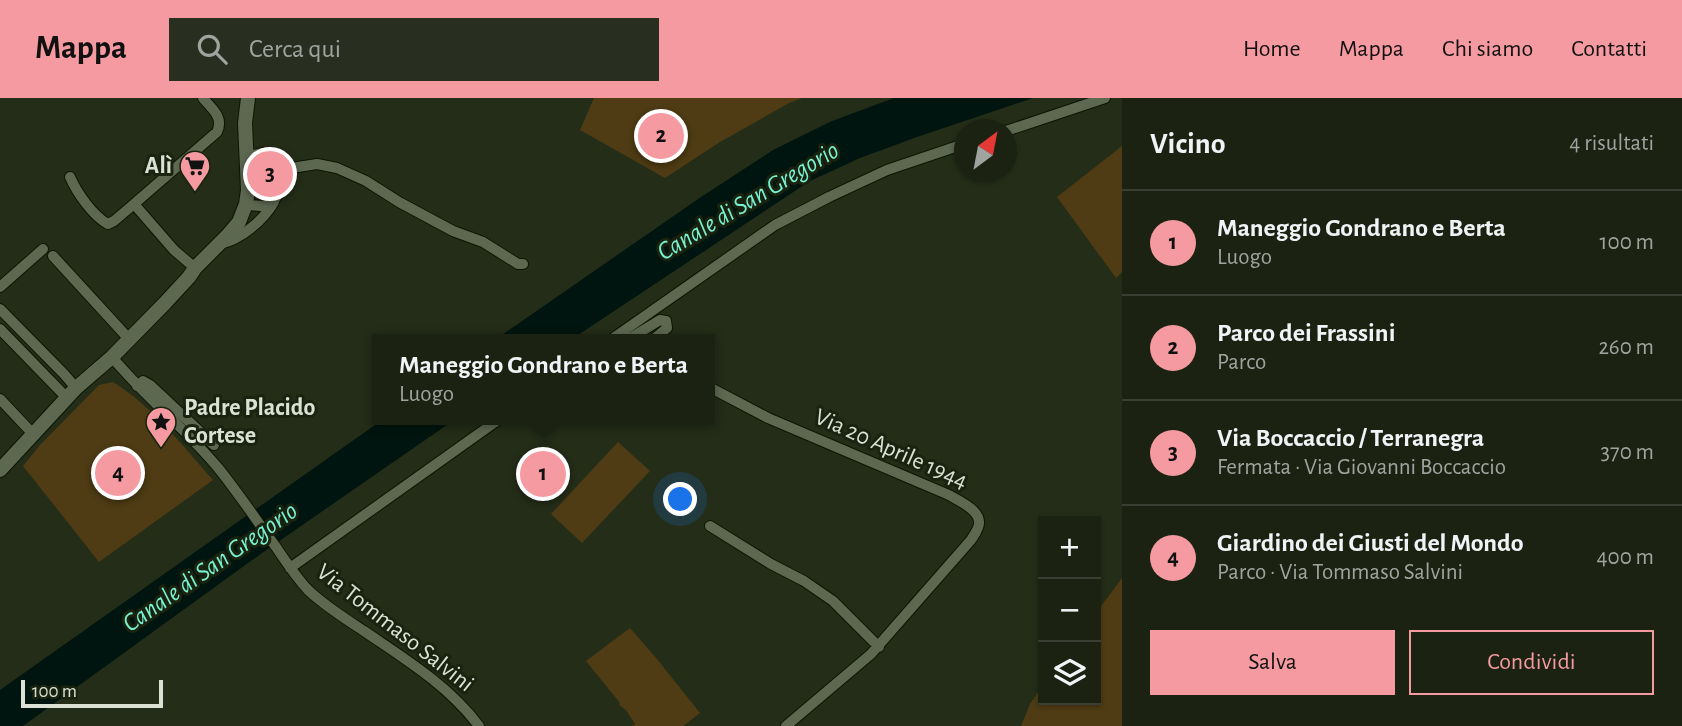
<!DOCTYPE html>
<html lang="it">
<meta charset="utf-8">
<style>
:root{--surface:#1b2212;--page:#282f20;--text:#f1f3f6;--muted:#a0a49f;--line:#393f32;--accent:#f49aa0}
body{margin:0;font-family:"Alegreya Sans",sans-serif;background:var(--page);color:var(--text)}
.controls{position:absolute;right:21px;bottom:21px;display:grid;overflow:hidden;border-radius:0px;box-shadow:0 2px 5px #0004}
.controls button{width:63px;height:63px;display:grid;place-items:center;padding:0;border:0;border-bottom:2px solid var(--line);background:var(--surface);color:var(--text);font:35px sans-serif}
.compass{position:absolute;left:954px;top:21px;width:63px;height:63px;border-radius:50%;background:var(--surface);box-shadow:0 2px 5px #0004;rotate:32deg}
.scale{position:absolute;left:21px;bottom:18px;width:142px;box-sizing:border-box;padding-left:7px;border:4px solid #dbe2d5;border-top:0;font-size:19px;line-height:24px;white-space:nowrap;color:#dbe2d5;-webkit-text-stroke:5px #1a230f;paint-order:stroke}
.you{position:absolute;left:681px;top:402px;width:24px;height:24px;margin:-18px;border:5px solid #fff;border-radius:50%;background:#1a73e8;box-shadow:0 0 0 10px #1a73e833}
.badge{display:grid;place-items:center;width:46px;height:46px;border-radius:50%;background:var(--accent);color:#111;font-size:23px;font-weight:700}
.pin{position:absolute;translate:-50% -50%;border:4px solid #fff;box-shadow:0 2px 7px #0006}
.popup{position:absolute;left:372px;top:236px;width:343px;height:91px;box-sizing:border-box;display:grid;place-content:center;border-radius:0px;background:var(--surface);filter:drop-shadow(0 2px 5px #0005);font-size:23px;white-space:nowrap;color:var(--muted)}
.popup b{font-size:26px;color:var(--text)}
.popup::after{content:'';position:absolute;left:50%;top:100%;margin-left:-14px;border:14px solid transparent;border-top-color:var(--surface)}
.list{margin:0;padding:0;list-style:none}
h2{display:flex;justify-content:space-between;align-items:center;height:91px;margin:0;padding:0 28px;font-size:30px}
h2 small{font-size:23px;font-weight:400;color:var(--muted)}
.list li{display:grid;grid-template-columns:46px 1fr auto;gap:21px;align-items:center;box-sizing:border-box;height:105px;padding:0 28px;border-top:2px solid var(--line)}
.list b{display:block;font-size:26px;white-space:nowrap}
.list p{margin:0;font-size:23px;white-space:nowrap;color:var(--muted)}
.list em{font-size:23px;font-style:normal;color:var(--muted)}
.actions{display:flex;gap:14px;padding:21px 28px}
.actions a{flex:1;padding:16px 0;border:2px solid var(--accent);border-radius:0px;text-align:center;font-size:24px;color:var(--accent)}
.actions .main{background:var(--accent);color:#111}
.icon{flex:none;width:38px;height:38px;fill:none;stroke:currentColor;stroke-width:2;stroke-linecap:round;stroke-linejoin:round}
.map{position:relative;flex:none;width:1122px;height:628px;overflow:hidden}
header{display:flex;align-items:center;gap:42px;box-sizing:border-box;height:98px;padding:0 35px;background:var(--accent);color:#111}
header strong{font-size:33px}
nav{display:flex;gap:38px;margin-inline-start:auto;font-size:24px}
.search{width:490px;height:63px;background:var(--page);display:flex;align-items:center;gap:18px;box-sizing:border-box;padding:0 24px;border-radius:0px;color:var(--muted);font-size:26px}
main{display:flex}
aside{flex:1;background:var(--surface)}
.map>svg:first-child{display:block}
.green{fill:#4f3c14}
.water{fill:#00150f}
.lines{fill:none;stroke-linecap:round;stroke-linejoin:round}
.street-casing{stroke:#0d1503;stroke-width:12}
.secondary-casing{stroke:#0d1503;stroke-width:16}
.street{stroke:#5d6851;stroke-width:10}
.secondary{stroke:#5d6851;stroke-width:14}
.labels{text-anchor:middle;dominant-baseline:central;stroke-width:6;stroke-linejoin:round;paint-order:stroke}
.poi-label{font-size:24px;font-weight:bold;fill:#dbe2d5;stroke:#1a230f;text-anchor:end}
.street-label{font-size:24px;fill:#dbe2d5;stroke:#1a230f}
.water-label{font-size:26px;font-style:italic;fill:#78f1d2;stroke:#1a230f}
</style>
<header>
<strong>Mappa</strong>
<div class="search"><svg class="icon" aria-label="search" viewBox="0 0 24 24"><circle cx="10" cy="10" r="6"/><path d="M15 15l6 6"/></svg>Cerca qui</div>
<nav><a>Home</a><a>Mappa</a><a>Chi siamo</a><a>Contatti</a></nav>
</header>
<main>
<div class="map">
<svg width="1122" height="628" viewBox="0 0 1122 628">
<rect width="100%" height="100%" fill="#242d18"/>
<path class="green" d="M594,0H802L789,5L720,44L665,80L580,32Z
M1122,48V174L1116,180L1057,99Z
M266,60H269L275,65L276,69L268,91L264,94L257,88C256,77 252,64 266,60Z
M113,284C153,309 182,347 213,382L99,464L23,368L40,347L99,287Z
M618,344L650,373L582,445L551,416Z
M1122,480V628H1021L1030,606L1043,587V602H1096V515Z
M630,530L657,561L700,615L683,628H632L635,626L626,612L619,607L620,605L586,563Z"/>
<path class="water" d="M894,0H1033L917,39L860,60L810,83L572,241H496L701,99L773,52L832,23Z
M382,322H454L262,455L23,628H0V592Z"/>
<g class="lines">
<g class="street-casing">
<path id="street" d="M1006,33L1105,0
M285,71L317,66L337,70L366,83L399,104L453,133L483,144L518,166H523
M70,79C77,95 93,118 108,126L114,123L134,106
M246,106C253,107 261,110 269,106C279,101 286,81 284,70C284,64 279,60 275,56L263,55L247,58
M220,146C241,141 263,123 274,104
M53,158L129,241
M195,170L174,152L134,106L217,34C224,19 212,11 203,0
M0,189L43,151
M0,211L64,276L76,290
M0,231L67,300
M612,241L775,127L829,99L887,72L964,46
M629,241L660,222L666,223L667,230L654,241
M112,259C145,299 186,331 219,371C239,396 257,423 276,449C286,464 296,479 308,492C325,508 344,520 364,533C405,561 448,587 479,628
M137,288L143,283L150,287L214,347
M709,289L768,320L949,397C959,403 980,412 979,425C979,431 974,437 971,442L871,556L786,628
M0,301L33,336
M710,428L771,466L804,483L833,503L879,549
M290,470L498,322"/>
</g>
<g class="secondary-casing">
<path id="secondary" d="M0,372L76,290L112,259L165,205L189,179L195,170L228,137L239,124L246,106L248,92L245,25L248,0"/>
</g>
<use href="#street" class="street"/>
<use href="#secondary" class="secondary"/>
</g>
<defs>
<g id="supermarket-pin" transform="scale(1.575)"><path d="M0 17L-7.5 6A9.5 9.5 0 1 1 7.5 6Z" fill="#f49aa0" stroke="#1a230f"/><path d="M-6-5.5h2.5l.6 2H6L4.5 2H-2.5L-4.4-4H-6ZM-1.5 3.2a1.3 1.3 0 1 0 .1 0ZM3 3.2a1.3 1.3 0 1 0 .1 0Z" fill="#111"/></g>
<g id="sight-pin" transform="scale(1.575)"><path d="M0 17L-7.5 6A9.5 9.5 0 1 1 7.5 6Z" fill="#f49aa0" stroke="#1a230f"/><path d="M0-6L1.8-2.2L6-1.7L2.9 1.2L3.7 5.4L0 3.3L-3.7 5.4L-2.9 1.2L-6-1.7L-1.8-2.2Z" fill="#111"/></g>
</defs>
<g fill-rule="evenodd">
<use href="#supermarket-pin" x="195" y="68"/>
<use href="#sight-pin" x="161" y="324"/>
</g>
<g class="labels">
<g class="poi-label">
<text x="172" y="68">Alì</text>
<text x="184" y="310" text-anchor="start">Padre Placido<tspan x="184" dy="28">Cortese</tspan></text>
</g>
<g class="street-label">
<text transform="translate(891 351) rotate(24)">Via 20 Aprile 1944</text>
<text transform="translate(395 530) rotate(38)">Via Tommaso Salvini</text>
</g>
<g class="water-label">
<text transform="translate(748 103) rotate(-31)">Canale di San Gregorio</text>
<text transform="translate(210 469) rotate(-35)">Canale di San Gregorio</text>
</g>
</g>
</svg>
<div class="controls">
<button>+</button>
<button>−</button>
<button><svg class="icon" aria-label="layers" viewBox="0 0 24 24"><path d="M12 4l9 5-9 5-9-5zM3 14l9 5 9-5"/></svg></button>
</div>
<svg class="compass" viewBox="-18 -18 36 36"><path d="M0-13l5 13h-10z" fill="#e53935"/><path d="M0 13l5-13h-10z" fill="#a0a49f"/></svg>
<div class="scale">100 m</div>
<div class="you"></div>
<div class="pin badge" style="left:543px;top:376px">1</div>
<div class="popup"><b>Maneggio Gondrano e Berta</b>Luogo</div>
<div class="pin badge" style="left:661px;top:38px">2</div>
<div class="pin badge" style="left:270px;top:76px">3</div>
<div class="pin badge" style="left:118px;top:375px">4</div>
</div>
<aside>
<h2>Vicino<small>4 risultati</small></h2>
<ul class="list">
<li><span class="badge">1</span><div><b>Maneggio Gondrano e Berta</b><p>Luogo</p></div><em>100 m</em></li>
<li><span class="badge">2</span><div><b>Parco dei Frassini</b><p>Parco</p></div><em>260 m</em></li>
<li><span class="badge">3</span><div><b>Via Boccaccio / Terranegra</b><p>Fermata · Via Giovanni Boccaccio</p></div><em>370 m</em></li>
<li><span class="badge">4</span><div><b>Giardino dei Giusti del Mondo</b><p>Parco · Via Tommaso Salvini</p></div><em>400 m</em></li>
</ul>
<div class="actions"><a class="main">Salva</a><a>Condividi</a></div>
</aside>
</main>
